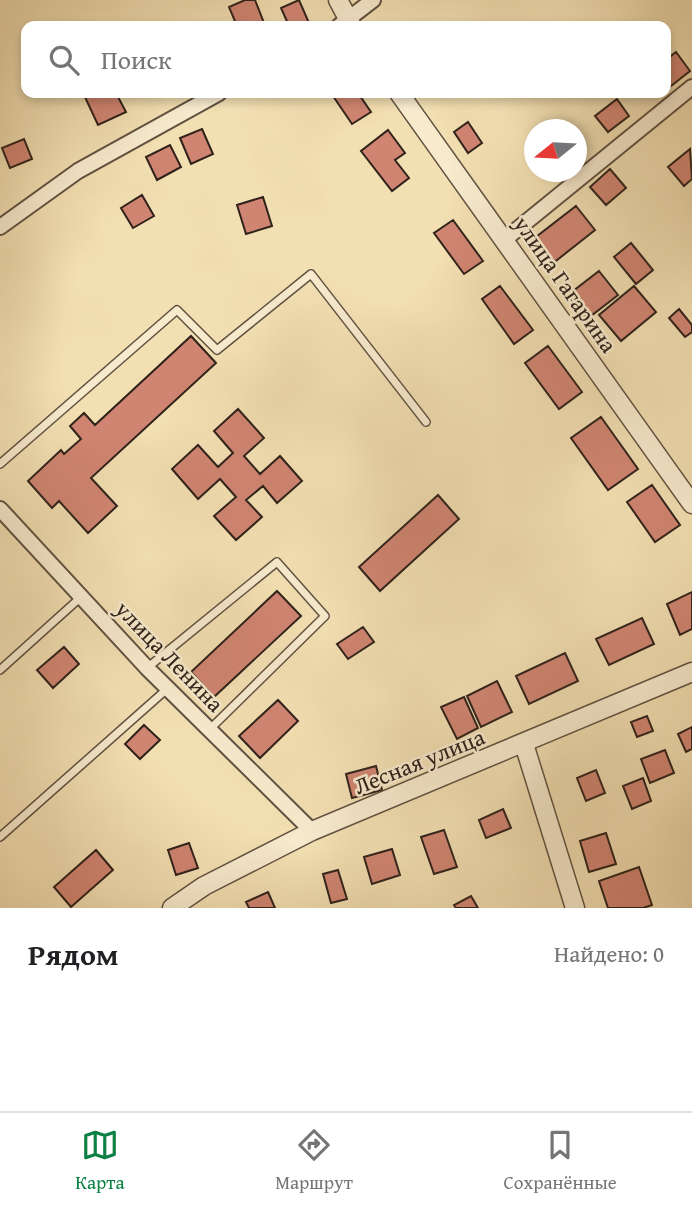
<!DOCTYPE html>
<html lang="ru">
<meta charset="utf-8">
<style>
:root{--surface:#fff;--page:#f2f2f2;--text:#202124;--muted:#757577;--line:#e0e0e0;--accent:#0b8043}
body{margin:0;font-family:"Gentium Book Plus",serif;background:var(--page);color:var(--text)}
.compass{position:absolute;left:524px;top:119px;width:63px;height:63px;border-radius:50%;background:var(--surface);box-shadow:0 4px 10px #0003;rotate:252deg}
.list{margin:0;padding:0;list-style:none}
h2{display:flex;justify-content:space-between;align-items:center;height:91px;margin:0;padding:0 28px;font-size:30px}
h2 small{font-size:23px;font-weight:400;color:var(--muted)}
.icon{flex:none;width:38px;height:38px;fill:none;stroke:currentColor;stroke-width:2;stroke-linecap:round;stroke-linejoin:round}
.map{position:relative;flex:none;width:692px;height:908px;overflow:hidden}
.search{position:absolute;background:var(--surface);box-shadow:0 4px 10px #0003;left:21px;right:21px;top:21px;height:77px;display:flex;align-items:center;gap:18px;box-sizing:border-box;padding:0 24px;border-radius:14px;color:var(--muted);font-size:26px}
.sheet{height:203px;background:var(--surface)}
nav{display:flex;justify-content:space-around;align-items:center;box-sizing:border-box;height:98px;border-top:2px solid var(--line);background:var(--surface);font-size:19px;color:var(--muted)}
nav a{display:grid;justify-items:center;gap:4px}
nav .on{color:var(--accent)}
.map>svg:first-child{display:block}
.building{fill:#d08572;stroke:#2f221b;stroke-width:2}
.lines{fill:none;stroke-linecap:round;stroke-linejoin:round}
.service-casing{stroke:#605141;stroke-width:10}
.minor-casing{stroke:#605141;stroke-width:18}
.tertiary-casing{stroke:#605141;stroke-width:21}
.service{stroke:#f7eacd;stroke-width:7}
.minor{stroke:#f7eacd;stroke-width:14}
.tertiary{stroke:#f7eacd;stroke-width:18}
.labels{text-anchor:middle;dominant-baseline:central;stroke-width:5;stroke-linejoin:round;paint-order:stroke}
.street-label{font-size:23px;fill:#2f221b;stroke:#f7eacd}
</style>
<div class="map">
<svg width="692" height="908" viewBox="0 0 692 908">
<rect width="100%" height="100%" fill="#f2dfb2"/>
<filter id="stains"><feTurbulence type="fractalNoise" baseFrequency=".00286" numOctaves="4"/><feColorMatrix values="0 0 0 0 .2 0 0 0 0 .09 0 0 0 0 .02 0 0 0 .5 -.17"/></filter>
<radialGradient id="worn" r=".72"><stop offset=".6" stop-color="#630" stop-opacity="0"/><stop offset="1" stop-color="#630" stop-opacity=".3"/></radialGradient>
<path class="building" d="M245,0H255L264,23L256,26H237L229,7Z
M299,0L309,23L289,26L281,8Z
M676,52L690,71L666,90V60Z
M88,93H116L126,112L98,125L84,95Z
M331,93H358L371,112L352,124Z
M617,99L629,116L608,132L595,116Z
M468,122L482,143L468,153L454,132Z
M202,129L213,154L191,164L180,138Z
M388,130L405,153L395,160L409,178L392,191L361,151Z
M24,139L32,159L10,168L2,148Z
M170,145L181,167L157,180L146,157Z
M690,149L692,179L684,186L668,167Z
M610,169L626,188L606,205L590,187Z
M142,195L154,216L133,228L121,208Z
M263,197L272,226L246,234L237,205Z
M576,206L595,230L547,268L527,244Z
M453,220L483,261L464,274L434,233Z
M631,243L653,270L636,284L614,257Z
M599,271L618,295L587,319L568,295Z
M500,286L533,330L514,344L482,299Z
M634,286L656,312L621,341L599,315Z
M679,309L692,325V332L685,337L669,318Z
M191,336L216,363L91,478L117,506L88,533L59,501L52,508L28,481L61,450L64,454L81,439L70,426L84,413L95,425Z
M548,346L582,392L559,409L525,363Z
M238,409L264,438L244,456L260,474L280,456L302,481L277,503L263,486L246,500L262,517L236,540L214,516L236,497L220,479L198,499L172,469L198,445L218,467L233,453L214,431Z
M601,417L638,469L608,490L571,438Z
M652,485L680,525L655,542L627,502Z
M438,495L459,519L380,591L359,567Z
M277,591L301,616L214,697L191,672Z
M692,592V629L680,635L667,604Z
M642,618L654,644L609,665L596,639Z
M363,627L374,642L348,659L337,644Z
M64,647L79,664L53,688L37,670Z
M565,653L578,681L529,704L516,676Z
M497,681L512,712L481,727L467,696Z
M464,697L478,728L457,739L441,707Z
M278,700L298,721L260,758L239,736Z
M647,716L653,731L637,737L631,722Z
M144,725L160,740L140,759L125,744Z
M692,727V749L686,752L678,734Z
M665,750L674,773L650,783L641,759Z
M376,766L382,790L352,798L346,774Z
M596,770L605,793L586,801L577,778Z
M643,778L651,801L632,809L623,786Z
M503,809L511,828L486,838L479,820Z
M444,830L457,867L434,874L421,837Z
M606,833L616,864L589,872L580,841Z
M189,843L198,868L176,875L168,850Z
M392,849L400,875L372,884L364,857Z
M96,850L113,870L71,907L54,887Z
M639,867L652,905L643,908H608L599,881Z
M338,870L347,899L331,903L323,874Z
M268,892L275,908H249L246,902Z
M471,896L478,908H456L454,905Z"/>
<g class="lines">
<g class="service-casing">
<path id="service" d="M0,464L177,310L217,350L311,274L426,422
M147,668L277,562L325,616L210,729
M0,670L81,597
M0,837L167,689"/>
</g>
<g class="minor-casing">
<path id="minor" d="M339,26L373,0
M0,227L78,171L219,93
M504,240L692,87
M0,509L147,668L312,831"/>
</g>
<g class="tertiary-casing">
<path id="tertiary" d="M338,0L352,26
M399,93L692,504
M524,744L575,908
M172,908L204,886L312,831L692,672"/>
</g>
<use href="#service" class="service"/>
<use href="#minor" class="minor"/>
<use href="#tertiary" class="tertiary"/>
</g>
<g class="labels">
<g class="street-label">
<text transform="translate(566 284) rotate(55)">улица Гагарина</text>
<text transform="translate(170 656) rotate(46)">улица Ленина</text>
<text transform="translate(419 761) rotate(-22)">Лесная улица</text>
</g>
</g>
<rect width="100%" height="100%" filter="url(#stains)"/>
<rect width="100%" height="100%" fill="url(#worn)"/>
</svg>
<svg class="compass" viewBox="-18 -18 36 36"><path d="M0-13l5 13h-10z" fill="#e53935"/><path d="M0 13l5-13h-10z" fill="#757577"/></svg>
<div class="search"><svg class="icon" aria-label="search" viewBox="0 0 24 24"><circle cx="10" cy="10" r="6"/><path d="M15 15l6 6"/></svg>Поиск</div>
</div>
<section class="sheet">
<h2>Рядом<small>Найдено: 0</small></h2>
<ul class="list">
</ul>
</section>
<nav>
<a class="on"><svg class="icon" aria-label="map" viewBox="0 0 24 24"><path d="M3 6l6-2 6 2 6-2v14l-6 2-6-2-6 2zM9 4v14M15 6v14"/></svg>Карта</a>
<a><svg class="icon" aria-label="directions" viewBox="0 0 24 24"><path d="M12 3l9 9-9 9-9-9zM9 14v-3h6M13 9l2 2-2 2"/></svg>Маршрут</a>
<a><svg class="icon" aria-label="saved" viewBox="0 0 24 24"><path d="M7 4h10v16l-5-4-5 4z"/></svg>Сохранённые</a>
</nav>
